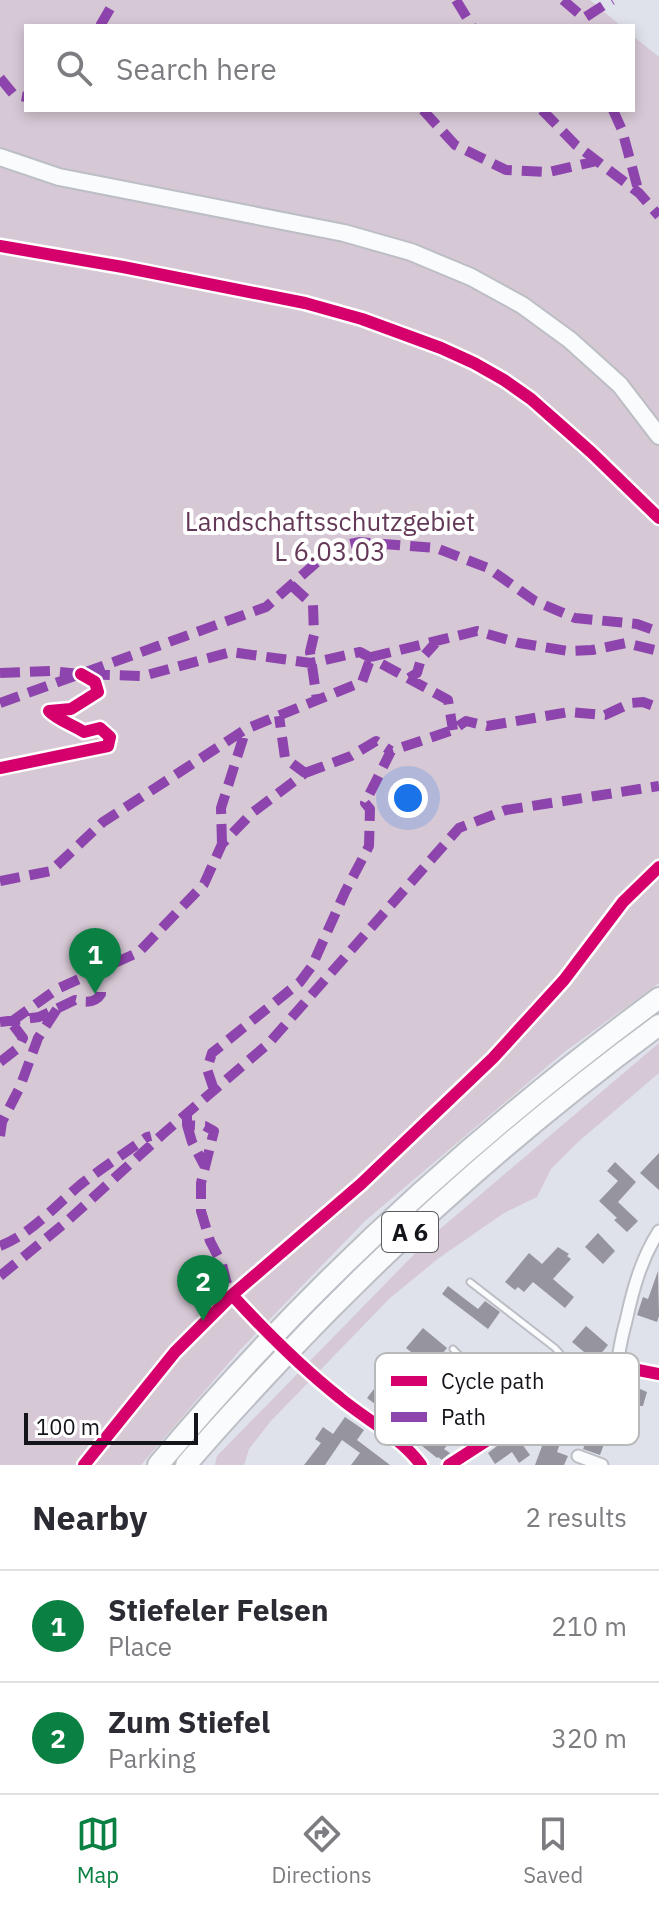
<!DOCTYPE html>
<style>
:root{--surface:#fff;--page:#f2f2f3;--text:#2b2b33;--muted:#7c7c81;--line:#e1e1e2;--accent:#0b8043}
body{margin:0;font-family:"IBM Plex Sans",sans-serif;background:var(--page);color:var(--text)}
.scale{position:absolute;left:24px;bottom:20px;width:174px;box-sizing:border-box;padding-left:8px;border:4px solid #13151a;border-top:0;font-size:22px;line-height:28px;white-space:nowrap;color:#13151a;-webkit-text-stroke:6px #fff;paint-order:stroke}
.you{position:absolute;left:408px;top:798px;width:28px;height:28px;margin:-20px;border:6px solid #fff;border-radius:50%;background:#1a73e8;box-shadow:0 0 0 12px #1a73e833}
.badge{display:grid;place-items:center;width:52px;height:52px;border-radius:50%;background:var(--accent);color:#fff;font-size:26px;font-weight:700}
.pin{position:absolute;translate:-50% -66px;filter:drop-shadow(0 2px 4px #0008)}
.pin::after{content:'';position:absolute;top:42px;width:28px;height:24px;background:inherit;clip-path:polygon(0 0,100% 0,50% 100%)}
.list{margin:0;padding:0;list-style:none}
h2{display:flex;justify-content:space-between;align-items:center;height:104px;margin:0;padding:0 32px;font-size:34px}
h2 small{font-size:26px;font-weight:400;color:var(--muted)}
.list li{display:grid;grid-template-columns:52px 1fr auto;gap:24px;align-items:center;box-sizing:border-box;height:112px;padding:0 32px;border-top:2px solid var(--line)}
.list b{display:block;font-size:30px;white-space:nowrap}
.list p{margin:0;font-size:26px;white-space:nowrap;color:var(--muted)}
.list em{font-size:26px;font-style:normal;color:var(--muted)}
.icon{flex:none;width:44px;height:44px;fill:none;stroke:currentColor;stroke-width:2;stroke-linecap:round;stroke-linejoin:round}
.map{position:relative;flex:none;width:659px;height:1465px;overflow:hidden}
.search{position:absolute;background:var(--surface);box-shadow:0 4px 12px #0003;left:24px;right:24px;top:24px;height:88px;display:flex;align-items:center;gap:20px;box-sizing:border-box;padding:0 28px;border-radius:0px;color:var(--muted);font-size:30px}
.sheet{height:328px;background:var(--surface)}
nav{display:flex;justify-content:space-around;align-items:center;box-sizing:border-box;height:112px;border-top:2px solid var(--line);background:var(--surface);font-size:22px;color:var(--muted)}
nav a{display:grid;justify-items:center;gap:4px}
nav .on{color:var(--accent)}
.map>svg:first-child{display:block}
.green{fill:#d6c8d5}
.building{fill:#96959e}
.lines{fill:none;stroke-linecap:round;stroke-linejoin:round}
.lane-casing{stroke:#bcbec5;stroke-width:9}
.street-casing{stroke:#bcbec5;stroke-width:15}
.secondary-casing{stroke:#bcbec5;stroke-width:20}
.highway-casing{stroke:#bcbec5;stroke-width:24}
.lane{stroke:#fafbfc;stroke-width:5}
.street{stroke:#fafbfc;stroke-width:11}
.secondary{stroke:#fafbfc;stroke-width:16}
.highway{stroke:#fafbfc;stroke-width:20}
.lane-bridge-casing{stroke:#bcbec5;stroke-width:9;stroke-linecap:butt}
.lane-bridge{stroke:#fafbfc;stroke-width:5}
.quiet{stroke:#8e44ad;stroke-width:10;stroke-dasharray:20 10;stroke-linecap:butt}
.cycleway-casing{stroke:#fff;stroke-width:17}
.cycleway{stroke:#d6006c;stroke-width:12}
.labels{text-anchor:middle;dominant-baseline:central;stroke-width:8;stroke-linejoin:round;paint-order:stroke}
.shield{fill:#fff;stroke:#5a5b5f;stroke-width:2}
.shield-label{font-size:24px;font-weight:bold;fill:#13151a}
.park-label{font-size:26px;fill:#643857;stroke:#fff}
.key{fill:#fff;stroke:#b8b9ba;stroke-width:2}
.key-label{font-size:22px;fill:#13151a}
</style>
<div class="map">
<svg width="659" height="1465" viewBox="0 0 659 1465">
<rect width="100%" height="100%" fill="#dfe2ea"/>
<path class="green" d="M0,0H590L621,26H26V110H633V36L659,57V983L563,1053L365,1221L239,1351L141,1465H0Z
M659,1043V1073L578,1142L551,1169L537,1197L504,1213L439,1258L390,1298L270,1422L249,1449L244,1465H215L217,1456L433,1235Z"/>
<path class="building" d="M659,1153V1190L640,1173Z
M615,1162L636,1182L618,1202L638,1221L627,1232L614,1220L617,1218L599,1201L618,1181L607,1171Z
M598,1233L615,1251L603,1264L585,1247Z
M558,1247L569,1254L567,1256L571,1259L553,1279L574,1297L565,1308L533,1282L524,1292L518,1287L515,1290L505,1282L529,1253L542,1264Z
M658,1271L659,1316L657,1322L637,1315L643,1297L648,1299Z
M448,1286L478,1309L485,1301L500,1312L488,1329L442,1294Z
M586,1326L608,1345L595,1361L572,1342Z
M423,1328L447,1348L431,1368L406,1348Z
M381,1380L408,1402L395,1419L367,1398Z
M638,1381V1388L647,1392L643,1406L623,1405L600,1430L608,1433L600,1455L583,1449L589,1435L566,1427L557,1452L568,1456L564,1465H535L545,1438L533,1434L538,1420L544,1422L546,1416L553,1418L555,1409L572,1415L576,1405L587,1409L605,1390L618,1389V1382Z
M345,1417L364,1430L357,1440L390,1465H351L360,1453L342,1440L325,1465H304L321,1443L315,1439L323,1427L333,1434Z
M412,1426L424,1436L432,1427L450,1442L444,1449L450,1453L442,1460L438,1457L437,1458L406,1433Z
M514,1433L530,1455L519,1463L512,1452L495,1464L488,1453Z"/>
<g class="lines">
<g class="lane-casing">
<path id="lane" d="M470,1282L555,1348L584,1380
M453,1349L512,1409L519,1418
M312,1374L340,1398L406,1449L421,1465"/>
</g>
<g class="street-casing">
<path id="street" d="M232,1295L250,1314
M618,1366C618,1351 622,1336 626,1321C633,1289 641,1259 659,1231
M578,1456L602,1465
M449,1465L520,1419L600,1371L618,1366L659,1374"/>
</g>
<g class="secondary-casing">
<path id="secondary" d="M0,157L59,177L344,233L411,252L471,277L522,305L570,340L620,385L659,436"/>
</g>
<g class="highway-casing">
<path id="highway" d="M158,1465C305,1289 475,1134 659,998
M186,1465C216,1429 248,1395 280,1361C396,1238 523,1125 659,1025"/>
</g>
<use href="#lane" class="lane"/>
<use href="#street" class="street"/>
<use href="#secondary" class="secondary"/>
<use href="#highway" class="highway"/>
<g class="lane-bridge-casing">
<path id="lane-bridge" d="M250,1314L312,1374"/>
</g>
<use href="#lane-bridge" class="lane-bridge"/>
<path class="quiet" d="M456,0L472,26
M563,0L584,18L612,0
M100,26L115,0
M0,78L14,95L26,97
M423,110L455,145L506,170L549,172L597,161
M542,110L576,145L639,193L659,216
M613,110L622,130L639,193
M291,585L313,605L314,635L310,652L317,700
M371,657L477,631L519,643L568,651L592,650L626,643L659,651
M0,673L50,671L81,674L143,676L231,652L311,663L360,652L448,700L453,730
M409,678L417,673L421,659L439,639
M0,703L266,607L333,548L359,542L436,548L488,568L535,601L575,618L637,624L659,632
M305,773L351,756L376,741L391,751
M222,844L221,808L246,729
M0,881L51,871L103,822L246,729L362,682L371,657
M0,1022L39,1017L75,1000C84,1002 95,1004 101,994V989
M11,1022L57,989L139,952L204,884L222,844L252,813L305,773L285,758L279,716
M0,1062L18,1048L23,1038L11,1022
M214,1090L207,1069L212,1053L300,982L312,966L345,892L369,846L370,809L365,803L391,751L453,730L466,721L487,726L569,712L605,715L631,703L643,702L659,708
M187,1113V1125L205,1126L214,1131L201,1183V1211L210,1241L222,1264L226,1281L232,1295
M187,1125L192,1142L204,1165
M0,1136L2,1122L20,1087L38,1038L57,1009
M0,1246C31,1234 55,1206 80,1185C102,1168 125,1153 147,1137L151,1136
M0,1276L65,1223L163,1134L269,1043L459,828L506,810L659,786"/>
<g class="cycleway-casing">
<path id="cycleway" d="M0,246L123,267L305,303L362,319L441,348L474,363L504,380L531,399L591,452L659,518
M0,768L108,746L110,737L100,728L84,732C73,725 56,719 49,711L71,709L98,692L95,682L81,674
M232,1295C265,1331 301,1367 340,1398C365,1419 402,1438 421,1465
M84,1465L175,1352L232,1295L361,1184L493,1058L564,980L623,902L659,867
M449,1465L520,1419L600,1371L618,1366L659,1374"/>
</g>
<use href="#cycleway" class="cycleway"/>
</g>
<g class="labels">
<rect class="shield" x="382" y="1212" width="56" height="40" rx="6"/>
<g class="shield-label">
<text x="410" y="1232">A 6</text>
</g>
<g class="park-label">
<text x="330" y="521">Landschaftsschutzgebiet<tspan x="330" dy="30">L 6.03.03</tspan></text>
</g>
</g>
<rect x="375" y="1353" width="264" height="92" rx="12" class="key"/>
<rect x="391" y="1376" width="36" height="10" fill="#d6006c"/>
<rect x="391" y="1412" width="36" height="10" fill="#8e44ad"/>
<g class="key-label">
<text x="441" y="1389">Cycle path</text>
<text x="441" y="1425">Path</text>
</g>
</svg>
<div class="scale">100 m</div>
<div class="you"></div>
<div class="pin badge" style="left:95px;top:994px">1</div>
<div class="pin badge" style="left:203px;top:1321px">2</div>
<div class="search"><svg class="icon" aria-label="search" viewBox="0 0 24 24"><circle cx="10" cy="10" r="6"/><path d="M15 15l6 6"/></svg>Search here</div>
</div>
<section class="sheet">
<h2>Nearby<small>2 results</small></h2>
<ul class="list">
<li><span class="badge">1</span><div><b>Stiefeler Felsen</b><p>Place</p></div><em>210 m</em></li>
<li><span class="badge">2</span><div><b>Zum Stiefel</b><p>Parking</p></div><em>320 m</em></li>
</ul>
</section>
<nav>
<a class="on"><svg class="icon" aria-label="map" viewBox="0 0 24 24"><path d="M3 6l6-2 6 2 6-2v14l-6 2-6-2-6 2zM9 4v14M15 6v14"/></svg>Map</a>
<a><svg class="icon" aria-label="directions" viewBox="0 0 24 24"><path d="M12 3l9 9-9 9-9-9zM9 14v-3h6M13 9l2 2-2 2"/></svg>Directions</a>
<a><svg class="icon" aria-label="saved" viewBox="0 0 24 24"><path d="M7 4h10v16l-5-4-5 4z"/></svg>Saved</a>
</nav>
